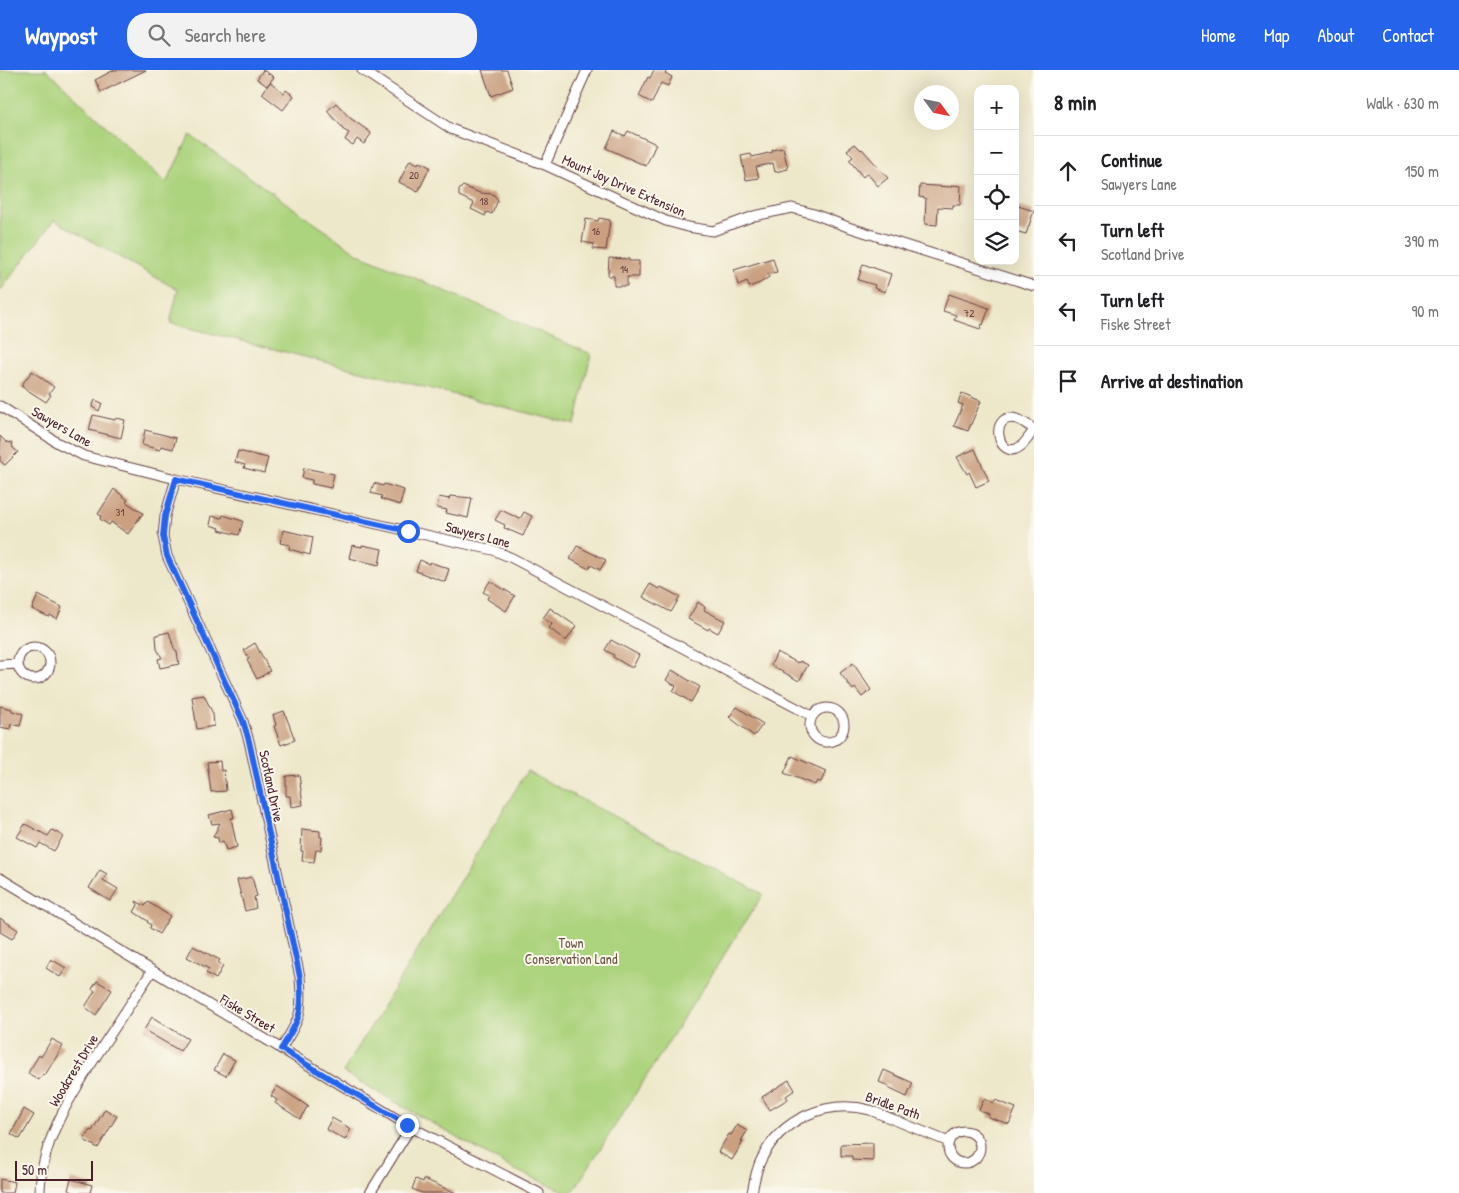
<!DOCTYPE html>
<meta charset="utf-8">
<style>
:root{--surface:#fff;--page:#f2f2f2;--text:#202124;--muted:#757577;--line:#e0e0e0;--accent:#2563eb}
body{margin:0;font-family:"Patrick Hand",sans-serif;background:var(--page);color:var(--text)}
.controls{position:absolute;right:15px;top:15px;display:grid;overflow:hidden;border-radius:10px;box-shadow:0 5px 20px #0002}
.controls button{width:45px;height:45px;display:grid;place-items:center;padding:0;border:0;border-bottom:1px solid var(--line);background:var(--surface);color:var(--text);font:25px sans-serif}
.compass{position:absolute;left:914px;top:15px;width:45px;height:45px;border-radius:50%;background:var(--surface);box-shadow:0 5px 20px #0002;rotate:123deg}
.scale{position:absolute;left:15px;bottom:12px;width:78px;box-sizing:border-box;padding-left:5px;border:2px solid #4a1f2b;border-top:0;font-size:14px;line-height:18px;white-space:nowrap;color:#4a1f2b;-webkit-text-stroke:4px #fbf7ec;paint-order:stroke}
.stop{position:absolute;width:15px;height:15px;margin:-11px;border:4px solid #2563eb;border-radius:50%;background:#fff}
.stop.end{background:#2563eb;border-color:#fff;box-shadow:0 1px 5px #0008}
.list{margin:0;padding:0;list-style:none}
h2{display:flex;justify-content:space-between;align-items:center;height:65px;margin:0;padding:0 20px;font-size:21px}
h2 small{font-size:16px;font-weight:400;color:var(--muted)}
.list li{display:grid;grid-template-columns:32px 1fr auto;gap:15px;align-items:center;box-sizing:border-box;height:70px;padding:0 20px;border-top:1px solid var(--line)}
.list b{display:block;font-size:19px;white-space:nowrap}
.list p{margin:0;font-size:16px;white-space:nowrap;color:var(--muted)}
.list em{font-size:16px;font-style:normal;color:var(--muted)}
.icon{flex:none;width:28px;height:28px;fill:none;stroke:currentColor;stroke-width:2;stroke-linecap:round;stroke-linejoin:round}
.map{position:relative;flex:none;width:1034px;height:1123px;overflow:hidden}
header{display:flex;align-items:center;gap:30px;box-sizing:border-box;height:70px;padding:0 25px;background:var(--accent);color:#fff}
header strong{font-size:24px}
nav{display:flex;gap:28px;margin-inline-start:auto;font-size:18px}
.search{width:350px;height:45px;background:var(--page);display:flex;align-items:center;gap:12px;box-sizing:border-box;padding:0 18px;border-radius:20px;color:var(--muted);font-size:19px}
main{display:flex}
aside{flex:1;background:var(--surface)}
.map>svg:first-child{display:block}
.green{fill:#acd37d;stroke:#7b7954}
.building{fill:#caa081}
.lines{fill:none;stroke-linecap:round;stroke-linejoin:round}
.street-casing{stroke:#633d43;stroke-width:11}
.street{stroke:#fff;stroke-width:9}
.route{stroke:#2563eb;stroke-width:6}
.labels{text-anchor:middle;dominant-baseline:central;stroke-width:4;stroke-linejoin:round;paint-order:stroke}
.number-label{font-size:11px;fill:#6a3f40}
.street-label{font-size:14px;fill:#4a1f2b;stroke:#fbf7ec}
.park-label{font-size:14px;fill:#675544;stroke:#fbf7ec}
</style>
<header>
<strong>Waypost</strong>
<div class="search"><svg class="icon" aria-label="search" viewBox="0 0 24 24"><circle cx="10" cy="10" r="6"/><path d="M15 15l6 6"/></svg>Search here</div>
<nav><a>Home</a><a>Map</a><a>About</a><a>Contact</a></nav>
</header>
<main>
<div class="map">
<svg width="1034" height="1123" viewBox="0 0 1034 1123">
<rect width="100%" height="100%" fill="#fbf7ec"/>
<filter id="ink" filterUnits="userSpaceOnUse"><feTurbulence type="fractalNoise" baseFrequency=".02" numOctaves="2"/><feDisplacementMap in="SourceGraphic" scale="10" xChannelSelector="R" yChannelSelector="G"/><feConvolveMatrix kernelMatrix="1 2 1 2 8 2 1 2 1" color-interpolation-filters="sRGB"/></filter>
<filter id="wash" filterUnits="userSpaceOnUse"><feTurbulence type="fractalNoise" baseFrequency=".0096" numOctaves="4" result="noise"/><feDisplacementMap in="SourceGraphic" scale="20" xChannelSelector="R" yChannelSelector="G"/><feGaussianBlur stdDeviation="1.12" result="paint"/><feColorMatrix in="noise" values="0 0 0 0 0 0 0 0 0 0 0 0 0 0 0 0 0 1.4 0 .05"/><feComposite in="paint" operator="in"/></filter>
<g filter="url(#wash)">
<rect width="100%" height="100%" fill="#eee8cb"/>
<path class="green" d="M0,0H47L166,113L190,65L357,183L591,284L575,355L170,253L178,220L54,150L0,221Z
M527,701L763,824L572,1123H567L511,1098L479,1080L343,1002Z"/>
<g id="blocks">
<path class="building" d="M114,0H146L101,22L95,10Z
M263,0L274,7L267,16L257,9Z
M482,0H507L513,18L491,26Z
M654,0H667L665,3L672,7L668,16L661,13L652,33L639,26L648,7L650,8Z
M270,12L284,23L286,20L294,26L283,40L262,24Z
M336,33L350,48L370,62L371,64L364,74L357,69L353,75L345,70L349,63L342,59L343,58L327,41Z
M614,61L625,66L628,61L656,74L646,96L606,78Z
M855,74L861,80L862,79L888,108L878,116L867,103L863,107L849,90L853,87L847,80Z
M783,78L788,99L775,102L773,93L756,97L759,108L746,110L741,86L751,84L752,87L773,82L772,80Z
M410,90L418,94L419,92L430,97L418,122L399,112Z
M920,115L952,117V115L961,116L960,135H953V138L938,137L937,155L925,154L926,128L919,127Z
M463,116L480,123L493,124L498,130L492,144L487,142L485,146L471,139L474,133L459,126V120Z
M1015,135L1034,141L1026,164L1015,161Z
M599,148L610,150L606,180L593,179L594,174L582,172L586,149L598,151Z
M609,188L629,189V191H639V207H627V216H614V206H608Z
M773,188L777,202L768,204L769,207L760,213L749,217L747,211L738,215L734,200Z
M863,194L891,204L885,222L874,218L875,215L858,210Z
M949,224L989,238L983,255L982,254L980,259L954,250L956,245L943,241Z
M32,301L54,317L49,324L51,325L46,332L21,316Z
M962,323L981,331L968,361L954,356L963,335L958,333Z
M95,330L102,333L99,341L92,337Z
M93,345L115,350L116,348L125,350L121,368L89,360Z
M145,360L176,368L173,379L161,376L160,380L142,375Z
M0,366L6,372L12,373L13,378L18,382L5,395L0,391Z
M975,379L989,411L976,417L969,402L967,404L957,387Z
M238,381L268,388L264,403L244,398L245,395L235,392Z
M304,398L334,404L331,418L312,414V410L302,408Z
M374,413L383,416L384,414L404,420L400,435L381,429L382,426L371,423Z
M114,419L128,430L126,432L143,443L128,464L111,452L109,455L100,449L101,446L98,444Z
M450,426L472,428L468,448L446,443L447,440L437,438L439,427L449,429Z
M501,440L520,449L524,442L532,446L523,466L504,458L505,455L495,450Z
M223,445L243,451L239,465L219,460L220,458L210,455L212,446L222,448Z
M283,460L313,467L310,485L289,479L290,475L280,473Z
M352,475L362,477V475L382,479L379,495L349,488Z
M577,476L606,490L600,500L591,495L589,499L570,489Z
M420,490L429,494L430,492L449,499L445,512L416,501Z
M490,511L515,526L506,541L487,529L489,525L483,522Z
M650,514L659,519L661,517L680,527L671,542L643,527Z
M38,525L62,537L57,549L50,545L49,547L32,539Z
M698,532L705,537L704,540L725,551L718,563L709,558L708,560L688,549Z
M550,538L576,556L566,571L549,558L552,554L543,548Z
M169,562L174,578L177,582L179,594L160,598L158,589L162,588L157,579L156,565Z
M611,570L639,585L633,597H630L613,587L614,585L605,580Z
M255,573L270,601L257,609L247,590L249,589L244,580Z
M777,582L798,593L800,591L808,595L799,611L771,595Z
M853,593L871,620L862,627L855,618L853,620L840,603Z
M672,600L700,617L691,632L673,621L676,616L666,610Z
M204,625L213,644L214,656L197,659L192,627Z
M0,636L12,639V641L23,644L20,656L11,654L10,659L0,657Z
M737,637L763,654L754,666L729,647Z
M284,641L295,670L281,675L274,656L276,655L273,645Z
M792,686L826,701L821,712L817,711L815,715L784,703Z
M220,691L221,701L224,700L226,721L211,722L207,692Z
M299,705L303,735L291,737L290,726H286V706Z
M232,739L234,748H231L237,777L226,780L223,771L219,773L218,768L213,767L220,753L212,754L209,745Z
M25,754L48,766L52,760L63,766L54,781L40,773L37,778L17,767Z
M302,759L320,761V767H322L321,780H316L314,792L302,791L303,781H301Z
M100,800L107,804L103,810L118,819L110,831L89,818Z
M252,807L257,826L254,827L256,838L245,841L237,810Z
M136,831L145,836L148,832L170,846L159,864L150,858L151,855L147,852L148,851L134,842L138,835Z
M0,848L18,860L12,869L0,862Z
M193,876L220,890L218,893L223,896L216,909L206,903L209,899L187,887Z
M51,889L66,898L60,907L46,898Z
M97,911L112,920L96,945L85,937L95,921L92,919Z
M152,947L188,969L180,981L144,960Z
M52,969L63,976L45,1005L43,1004L39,1010L28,1003L39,985L41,987Z
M223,984L235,990L226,1006L214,1000Z
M884,1000L913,1013L907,1027L888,1018L889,1016L879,1012Z
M789,1010L795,1020L786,1026L788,1029L770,1040L762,1027Z
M277,1016L309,1037H307L300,1049L275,1033L277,1030L271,1026Z
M984,1029L994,1033L995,1030L1016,1038L1009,1054L988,1047L989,1044L979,1040Z
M24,1039L34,1045L20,1069L11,1064Z
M105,1039L117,1046L98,1078L84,1070L90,1060L92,1061Z
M332,1048L351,1059L345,1070L326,1059Z
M737,1055L747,1061L741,1071L743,1072L732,1090L718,1082L729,1064L731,1065Z
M873,1073V1091L852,1090V1086H841V1074Z
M0,1109L15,1112L13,1123H0Z
M71,1109L92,1115L90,1123H72L73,1122L68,1120Z
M416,1109L423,1112L424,1109L456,1123H422L412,1119Z"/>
</g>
</g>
<g filter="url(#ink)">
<use href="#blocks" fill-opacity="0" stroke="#633d43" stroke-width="1"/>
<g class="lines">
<g class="street-casing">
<path id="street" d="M362,0L451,59L545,95L666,151L688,157L713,161L754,146L792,138L814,144L848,157L1034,216
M545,95L587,0
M0,336L58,373L84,386L176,409L493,480L512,488L812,646
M1034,359C1029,356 1023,351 1017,349C987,341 998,394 1021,376C1026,372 1030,365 1034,360
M176,409L165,446L163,466L167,486L243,651L249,671L300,907C303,943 300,949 281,979
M18 593a16 16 0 1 1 32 0a16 16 0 1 1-32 0Z
M0,595L18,594
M810 655a17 17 0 1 1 34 0a17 17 0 1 1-34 0Z
M0,808L407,1055L539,1123
M948 1077a16 16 0 1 1 32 0a16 16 0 1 1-32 0Z
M40,1123C40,1069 76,1018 104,974C120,950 136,925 152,901
M370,1123L411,1057
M752,1123C754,1112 756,1100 761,1090C781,1048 827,1029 870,1040L949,1072"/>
</g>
<use href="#street" class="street"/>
</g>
</g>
<g class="lines" filter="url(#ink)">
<path class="route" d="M407,1055L281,979C300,949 303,943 300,907L249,671L243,651L167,486L163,466L165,446L176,409L408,461"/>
</g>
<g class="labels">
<g class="number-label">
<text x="414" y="105">20</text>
<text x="484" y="131">18</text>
<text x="596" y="161">16</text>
<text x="624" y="199">14</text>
<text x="969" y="243">72</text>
<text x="120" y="442">31</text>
</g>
<g class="street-label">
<text transform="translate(624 115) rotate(24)">Mount Joy Drive Extension</text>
<text transform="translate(62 356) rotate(30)">Sawyers Lane</text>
<text transform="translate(478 464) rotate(15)">Sawyers Lane</text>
<text transform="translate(272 716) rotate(78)">Scotland Drive</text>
<text transform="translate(248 943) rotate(31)">Fiske Street</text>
<text transform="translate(73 1000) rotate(-59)">Woodcrest Drive</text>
<text transform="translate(893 1035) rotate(20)">Bridle Path</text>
</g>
<g class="park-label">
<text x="571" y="872">Town<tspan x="571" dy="16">Conservation Land</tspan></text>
</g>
</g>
</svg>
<div class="controls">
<button>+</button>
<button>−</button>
<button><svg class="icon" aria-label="locate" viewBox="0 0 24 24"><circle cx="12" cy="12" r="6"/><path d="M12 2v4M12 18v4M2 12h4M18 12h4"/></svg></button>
<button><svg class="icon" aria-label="layers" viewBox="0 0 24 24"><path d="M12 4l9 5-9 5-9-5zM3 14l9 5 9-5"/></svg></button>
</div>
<svg class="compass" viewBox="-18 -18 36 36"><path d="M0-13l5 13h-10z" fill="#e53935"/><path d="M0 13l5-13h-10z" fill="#757577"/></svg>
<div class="scale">50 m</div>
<div class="stop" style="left:408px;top:461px"></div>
<div class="stop end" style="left:407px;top:1055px"></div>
</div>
<aside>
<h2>8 min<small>Walk · 630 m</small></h2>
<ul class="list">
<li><svg class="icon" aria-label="ahead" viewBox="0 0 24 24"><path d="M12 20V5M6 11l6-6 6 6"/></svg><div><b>Continue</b><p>Sawyers Lane</p></div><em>150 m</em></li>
<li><svg class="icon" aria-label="left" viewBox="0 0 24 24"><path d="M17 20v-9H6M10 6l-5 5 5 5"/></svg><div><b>Turn left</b><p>Scotland Drive</p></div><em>390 m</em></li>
<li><svg class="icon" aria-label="left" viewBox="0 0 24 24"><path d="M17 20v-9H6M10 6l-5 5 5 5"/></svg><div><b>Turn left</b><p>Fiske Street</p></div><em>90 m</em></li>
<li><svg class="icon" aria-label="arrive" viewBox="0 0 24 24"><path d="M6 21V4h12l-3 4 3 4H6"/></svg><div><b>Arrive at destination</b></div></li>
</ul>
</aside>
</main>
